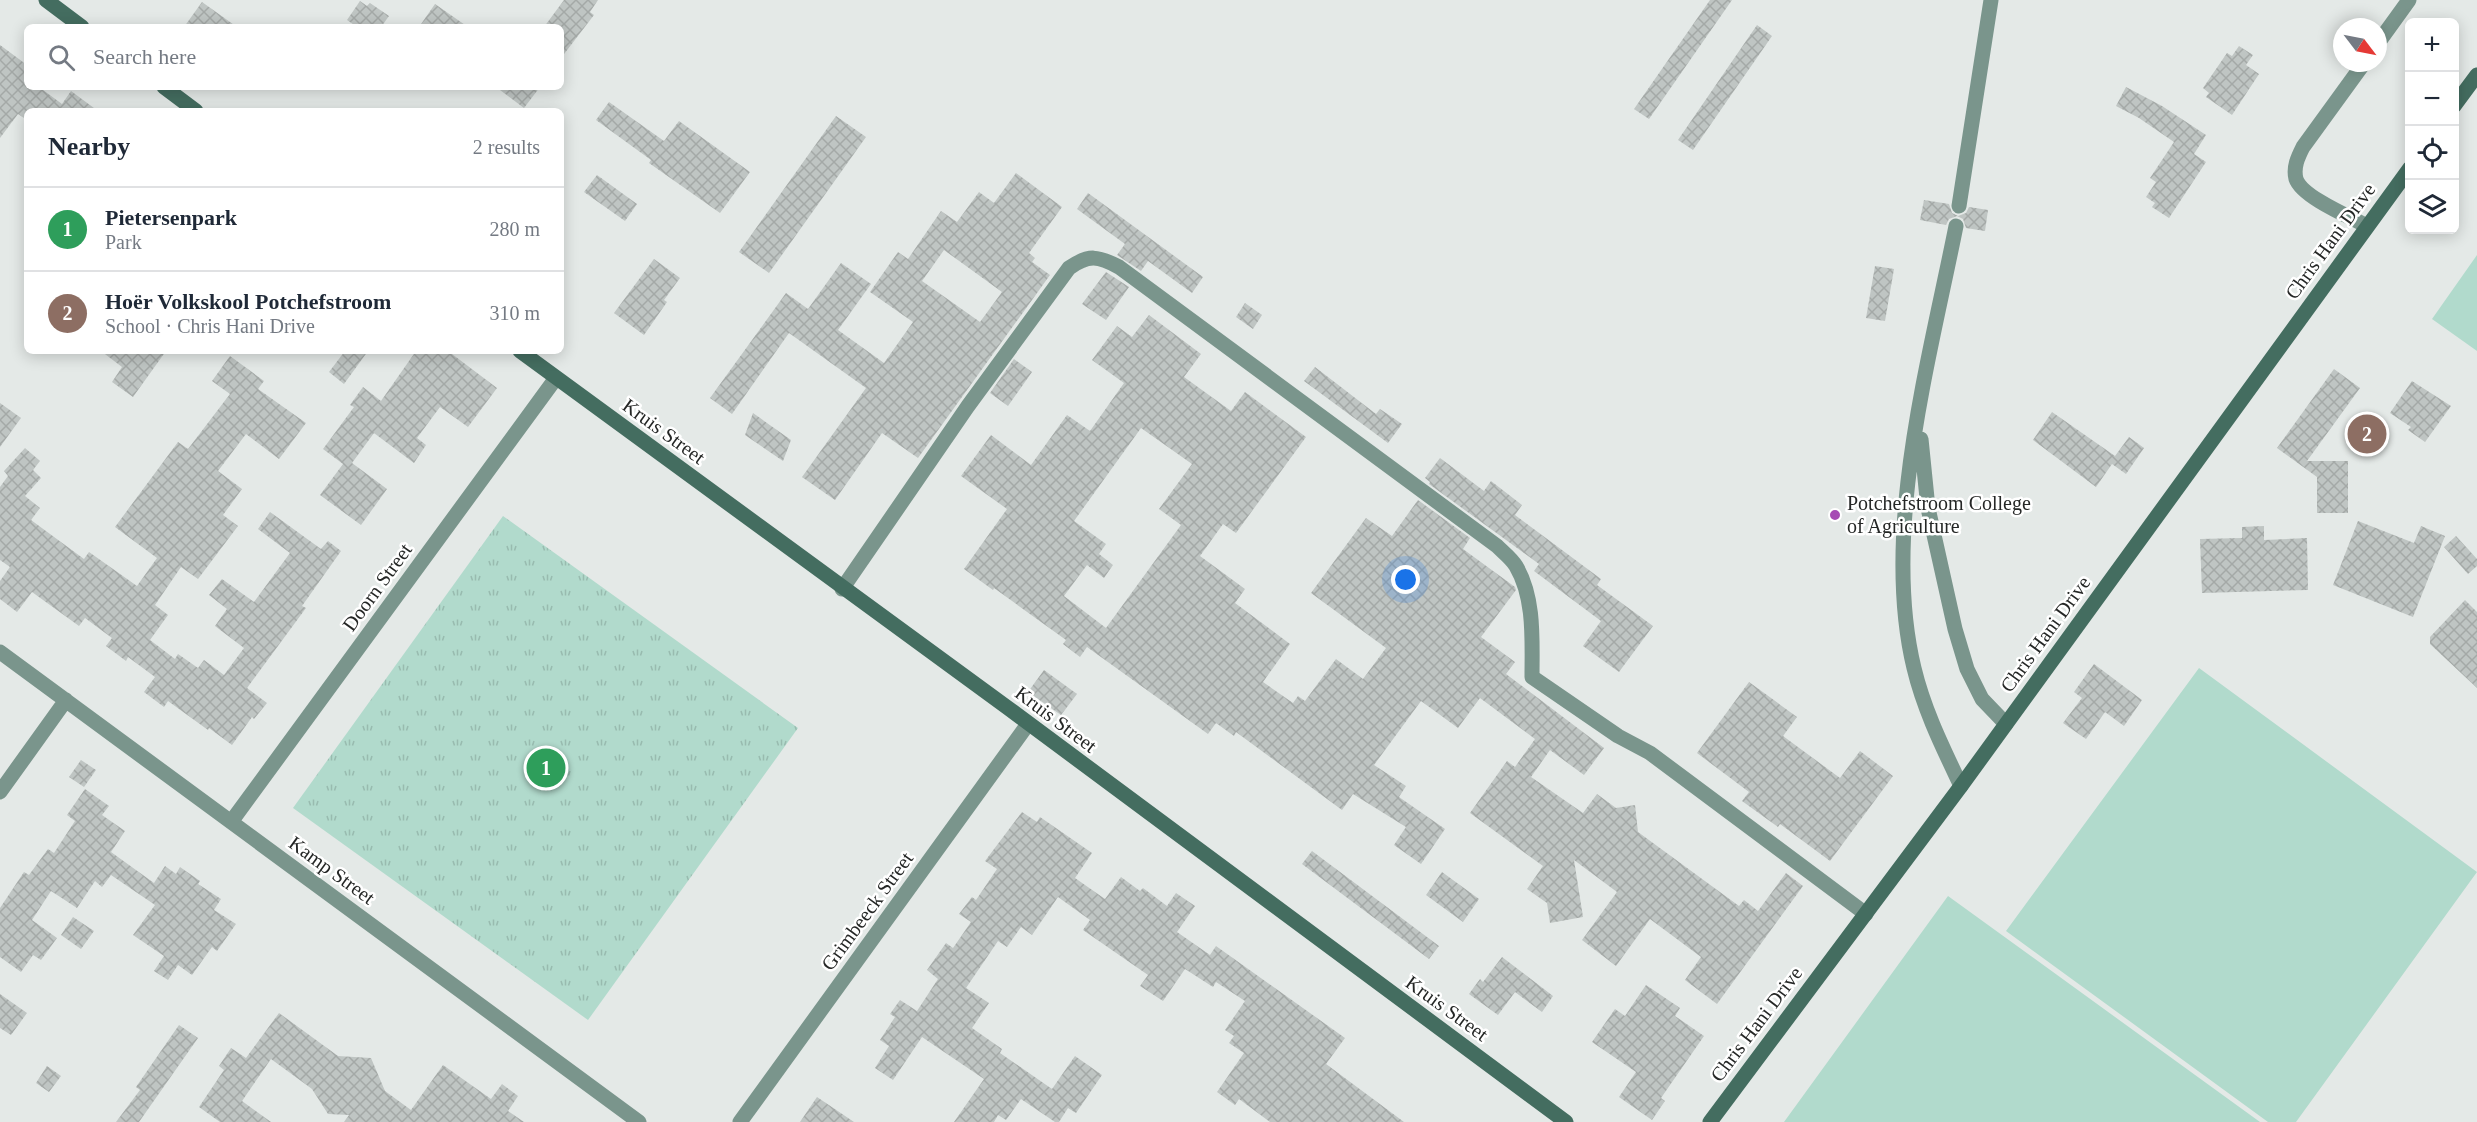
<!DOCTYPE html>
<meta charset="utf-8">
<style>
:root{--surface:#fff;--page:#f2f2f3;--text:#1f2937;--muted:#747a83;--line:#e0e1e3;--accent:#a64ab4}
body{margin:0;font-family:"Times New Roman",serif;background:var(--page);color:var(--text)}
.controls{position:absolute;right:18px;top:18px;display:grid;overflow:hidden;border-radius:9px;box-shadow:0 3px 15px #0003}
.controls button{width:54px;height:54px;display:grid;place-items:center;padding:0;border:0;border-bottom:2px solid var(--line);background:var(--surface);color:var(--text);font:30px sans-serif}
.compass{position:absolute;left:2333px;top:18px;width:54px;height:54px;border-radius:50%;background:var(--surface);box-shadow:0 3px 15px #0003;rotate:122deg}
.you{position:absolute;left:1406px;top:580px;width:21px;height:21px;margin:-15px;border:4px solid #fff;border-radius:50%;background:#1a73e8;box-shadow:0 0 0 9px #1a73e833}
.badge{display:grid;place-items:center;width:39px;height:39px;border-radius:50%;background:var(--accent);color:#fff;font-size:20px;font-weight:700}
.pin{position:absolute;translate:-50% -50%;border:3px solid #fff;box-shadow:0 2px 6px #0006}
.list{margin:0;padding:0;list-style:none}
h2{display:flex;justify-content:space-between;align-items:center;height:78px;margin:0;padding:0 24px;font-size:26px}
h2 small{font-size:20px;font-weight:400;color:var(--muted)}
.list li{display:grid;grid-template-columns:39px 1fr auto;gap:18px;align-items:center;box-sizing:border-box;height:84px;padding:0 24px;border-top:2px solid var(--line)}
.list b{display:block;font-size:22px;white-space:nowrap}
.list p{margin:0;font-size:20px;white-space:nowrap;color:var(--muted)}
.list em{font-size:20px;font-style:normal;color:var(--muted)}
.icon{flex:none;width:33px;height:33px;fill:none;stroke:currentColor;stroke-width:2;stroke-linecap:round;stroke-linejoin:round}
.map{position:relative;flex:none;width:2477px;height:1122px;overflow:hidden}
.search{position:absolute;background:var(--surface);box-shadow:0 3px 15px #0003;left:24px;top:24px;width:540px;height:66px;display:flex;align-items:center;gap:15px;box-sizing:border-box;padding:0 21px;border-radius:9px;color:var(--muted);font-size:22px}
.panel{position:absolute;background:var(--surface);box-shadow:0 3px 15px #0003;left:24px;top:108px;width:540px;height:246px;border-radius:9px}
.map>svg:first-child{display:block}
.grass{fill:url(#grass-tufts)}
.garden{fill:#b1dacc}
.building{fill:url(#building-cross-hatch);fill-rule:evenodd}
.lines{fill:none;stroke-linecap:round;stroke-linejoin:round}
.street{stroke:#7a958c;stroke-width:15}
.secondary{stroke:#446d60;stroke-width:15}
.poi-dot{fill:#a64ab4;stroke:#fff;stroke-width:2}
.labels{text-anchor:middle;dominant-baseline:central;stroke-width:5;stroke-linejoin:round;paint-order:stroke}
.street-label{font-size:20px;fill:#252726;stroke:#fff}
.poi-label{font-size:20px;fill:#252726;stroke:#fff;text-anchor:start}
</style>
<div class="map">
<svg width="2477" height="1122" viewBox="0 0 2477 1122">
<defs>
<pattern id="grass-tufts" width="24" height="20" patternUnits="userSpaceOnUse" patternTransform="scale(1.5)"><rect width="24" height="20" fill="#b1dacc"/><path d="M3 7l-1-3M5 7V3M7 7l1-3M15 17l-1-3M17 17v-4M19 17l1-3" fill="none" stroke="#98bbaf"/></pattern>
<pattern id="building-cross-hatch" width="8" height="8" patternUnits="userSpaceOnUse" patternTransform="scale(1.5)"><rect width="8" height="8" fill="#bfc5c3"/><path d="M0 0l8 8M0 8l8-8" fill="none" stroke="#a4a9a7"/></pattern>
</defs>
<rect width="100%" height="100%" fill="#e4e9e7"/>
<path class="grass" d="M503,516L798,728L588,1020L293,808Z"/>
<path class="garden" d="M2477,255V351L2432,319Z
M2199,668L2477,872L2296,1122H2268L2006,931Z
M1948,896L2260,1122H1784Z"/>
<path class="building" d="M564,0H598L590,12L594,15L561,58V27H544Z
M1710,0H1732L1649,119L1634,109Z
M360,1L367,6L370,3L389,16L381,27H357L347,20Z
M202,2L237,27H184Z
M435,4L468,27H419Z
M1757,25L1772,36L1693,150L1678,140Z
M0,45L27,65V87H39L62,104L71,91L98,111H27L24,118L18,114L0,138Z
M2239,46L2253,55L2246,65L2259,74L2232,115L2206,97L2209,93L2203,88L2227,53L2232,56Z
M496,87H540L524,108Z
M2126,87L2162,106L2206,135L2194,154L2206,162L2169,218L2152,207L2155,203L2146,197L2156,182L2150,178L2174,142L2139,118L2116,106Z
M609,102L664,141L679,121L750,172L720,213L649,163L651,160L596,120Z
M836,116L866,137L769,273L739,252Z
M1016,173L1062,207L1029,253L1035,258L1032,262L1050,275L918,458L882,433L835,500L802,477L866,388L789,333L732,414L710,398L786,293L808,309L841,263L871,284L838,330L884,363L913,322L870,292L898,252L908,259L941,211L957,222L979,192L994,203ZM944,250L1002,292L980,322L922,281Z
M597,175L637,204L625,221L584,192Z
M1088,193L1203,277L1192,293L1148,261L1141,271L1117,255L1125,244L1077,209Z
M1924,200L1949,204L1952,213L1958,216L1966,213L1969,207L1988,210L1985,231L1966,228L1963,219L1957,216L1949,219L1946,225L1920,220Z
M654,259L680,278L664,300L667,302L644,335L614,313Z
M1875,266L1894,269L1885,321L1866,318Z
M1106,272L1129,287L1106,320L1082,304Z
M1245,303L1262,315L1253,329L1236,317Z
M1149,315L1201,354L1184,377L1231,411L1245,392L1306,437L1236,533L1223,524L1200,556L1245,589L1235,603L1290,644L1263,682L1293,703L1298,696L1305,701L1336,659L1363,679L1386,648L1311,593L1366,518L1392,536L1418,500L1470,538L1463,549L1515,587L1516,590L1481,637L1515,662L1506,674L1604,748L1584,775L1550,750L1531,777L1583,813L1597,794L1616,808L1635,805L1638,832L1739,906L1744,900L1758,911L1786,873L1803,886L1717,1004L1685,980L1701,957L1650,919L1616,966L1582,940L1617,892L1574,860L1583,917L1550,923L1547,903L1527,889L1543,866L1470,813L1507,761L1515,767L1535,739L1480,698L1458,728L1421,701L1374,765L1406,786L1399,797L1445,829L1421,864L1394,845L1406,827L1353,794L1342,810L1236,732L1234,736L1216,723L1208,734L1087,647L1080,657L1063,644L1066,640L994,588L993,590L964,569L1007,509L961,476L991,435L1031,465L1067,415L1090,431L1124,383L1092,360L1117,326L1132,337ZM1141,428L1192,464L1159,509L1181,525L1106,628L1064,596L1087,565L1104,578L1113,565L1099,554L1106,544L1074,521Z
M101,351H166L133,397L112,382L122,367Z
M345,351H368L344,384L329,372Z
M416,351H448L497,388L468,427L440,407L417,438L426,445L414,463L374,433L352,463L387,489L361,525L320,495L343,464L323,449L354,407L350,405L363,387L381,401Z
M230,356L264,381L258,389L306,423L279,459L246,434L218,471L242,489L223,515L238,526L198,579L181,567L155,605L168,615L150,640L175,659L178,654L198,668L204,660L224,675L244,648L215,626L227,609L209,595L222,579L254,602L290,553L258,529L270,512L321,549L328,541L341,551L302,606L306,608L247,688L267,703L254,719L252,717L232,745L209,728L208,730L168,701L164,707L144,692L155,677L128,657L126,661L106,646L112,638L85,618L79,626L32,592L17,612L0,599V581L10,567L0,560V487L8,476L4,471L25,448L40,461L33,470L41,478L25,496L40,508L31,520L84,559L89,552L137,586L157,558L115,527L178,442L188,449L230,394L212,381Z
M1014,359L1032,372L1008,406L990,393Z
M1315,367L1376,414L1380,409L1402,424L1388,443L1304,381Z
M2334,369L2360,388L2307,461H2348V513H2317V477L2277,448Z
M2412,381L2451,406L2425,442L2408,430L2411,427L2390,413Z
M0,403L21,418L0,447Z
M2052,412L2115,456L2129,437L2144,448L2126,474L2112,464L2096,487L2033,440Z
M753,413L791,440L783,461L745,435Z
M1440,458L1484,491L1491,481L1522,505L1515,515L1601,579L1597,585L1653,626L1619,672L1583,646L1601,621L1534,571L1539,564L1429,484L1430,482L1425,478Z
M2358,521L2414,543L2421,526L2445,536L2413,617L2333,585Z
M2264,526V540L2307,538L2308,590L2202,593L2200,539L2242,538V527Z
M2456,536L2477,559V566L2468,574L2444,547Z
M2465,600L2477,612V688L2430,644V637Z
M2094,664L2142,700L2124,726L2105,712L2086,739L2063,723L2082,698L2074,692Z
M1044,670L1077,694L1061,715L1028,692Z
M1749,682L1797,717L1783,736L1840,778L1860,751L1893,776L1830,861L1780,824L1778,827L1742,801L1749,792L1697,753Z
M81,760L96,770L84,787L69,777Z
M85,789L109,806L102,815L125,831L111,852L154,883L165,866L176,874L180,867L200,881L198,884L221,899L214,910L236,924L217,951L212,947L192,975L178,965L168,980L154,971L164,956L133,935L155,905L111,875L102,887L95,881L77,908L51,891L32,920L57,938L41,960L33,955L21,972L0,957V908L24,872L29,875L48,849L54,853L75,821L67,815Z
M1022,812L1037,822L1040,817L1092,853L1075,878L1105,899L1121,877L1140,891L1143,888L1167,906L1176,893L1195,906L1177,932L1210,955L1216,946L1345,1038L1326,1064L1404,1122H1270L1239,1099L1235,1105L1217,1092L1244,1053L1229,1043L1234,1036L1225,1030L1245,1001L1216,982L1213,987L1185,969L1163,1001L1140,986L1148,975L1083,930L1090,920L1058,897L1032,935L1021,927L1007,947L998,941L966,988L989,1003L972,1028L1002,1049L1000,1053L1052,1089L1075,1056L1102,1075L1076,1113L1068,1108L1059,1122H1055L1021,1099L1006,1120L998,1115L994,1122H954L984,1079L922,1037L893,1080L875,1068L889,1046L880,1040L895,1017L890,1014L900,1000L917,1011L938,979L927,970L946,943L953,948L971,922L959,914L972,897L976,900L997,869L985,861Z
M1312,851L1439,946L1429,959L1302,864Z
M1442,872L1479,899L1463,922L1426,895Z
M73,917L94,931L81,949L61,935Z
M1502,957L1553,996L1542,1012L1515,992L1498,1015L1469,994L1480,979L1483,982Z
M1646,985L1680,1008L1675,1016L1704,1036L1661,1098L1665,1101L1652,1120L1619,1097L1636,1072L1592,1042L1615,1009L1625,1016Z
M0,994L27,1013L11,1035L0,1028Z
M279,1013L338,1056L371,1058L385,1091L411,1110L443,1065L491,1099L502,1084L518,1096L508,1111L524,1122H344L349,1115L328,1114L312,1089L271,1059L242,1101L271,1122H220L199,1107L224,1070L219,1066L231,1048L246,1058Z
M179,1025L198,1038L139,1122H116L140,1090L136,1087Z
M47,1066L61,1076L49,1092L36,1083Z
M817,1097L854,1122H800Z"/>
<g class="lines">
<path class="street" d="M2378,43L2409,0
M2364,63L2303,147C2298,157 2293,167 2296,179C2302,197 2350,217 2367,226
M1959,206L1991,0
M1956,226C1929,362 1881,532 1914,668C1924,710 1943,748 1961,786
M1921,439L1928,508L1955,629L1967,669L1982,699L2006,724
M842,589L968,406L1069,268C1089,254 1098,256 1119,267L1497,546C1503,552 1512,559 1516,566C1535,598 1532,641 1532,677L1618,736L1650,753L1866,914
M0,652L639,1122
M0,792L66,700
M231,822L556,378
M740,1122L1028,724"/>
<path class="secondary" d="M46,0L82,27
M164,87L196,111
M2454,106L2477,75
M520,351L1008,708L1566,1122
M1710,1122L1961,786L2410,168"/>
</g>
<circle class="poi-dot" cx="1835" cy="515" r="6"/>
<g class="labels">
<g class="street-label">
<text transform="translate(2330 241) rotate(-54)">Chris Hani Drive</text>
<text transform="translate(664 431) rotate(36)">Kruis Street</text>
<text transform="translate(377 587) rotate(-54)">Doorn Street</text>
<text transform="translate(2045 634) rotate(-54)">Chris Hani Drive</text>
<text transform="translate(1056 719) rotate(37)">Kruis Street</text>
<text transform="translate(332 870) rotate(36)">Kamp Street</text>
<text transform="translate(867 911) rotate(-54)">Grimbeeck Street</text>
<text transform="translate(1447 1008) rotate(36)">Kruis Street</text>
<text transform="translate(1756 1024) rotate(-53)">Chris Hani Drive</text>
</g>
<g class="poi-label">
<text x="1847" y="503">Potchefstroom College<tspan x="1847" dy="23">of Agriculture</tspan></text>
</g>
</g>
</svg>
<div class="controls">
<button>+</button>
<button>−</button>
<button><svg class="icon" aria-label="locate" viewBox="0 0 24 24"><circle cx="12" cy="12" r="6"/><path d="M12 2v4M12 18v4M2 12h4M18 12h4"/></svg></button>
<button><svg class="icon" aria-label="layers" viewBox="0 0 24 24"><path d="M12 4l9 5-9 5-9-5zM3 14l9 5 9-5"/></svg></button>
</div>
<svg class="compass" viewBox="-18 -18 36 36"><path d="M0-13l5 13h-10z" fill="#e53935"/><path d="M0 13l5-13h-10z" fill="#747a83"/></svg>
<div class="you"></div>
<div class="pin badge" style="left:546px;top:768px;background:#2e9e5b">1</div>
<div class="pin badge" style="left:2367px;top:434px;background:#8d6e63">2</div>
<div class="search"><svg class="icon" aria-label="search" viewBox="0 0 24 24"><circle cx="10" cy="10" r="6"/><path d="M15 15l6 6"/></svg>Search here</div>
<section class="panel">
<h2>Nearby<small>2 results</small></h2>
<ul class="list">
<li><span class="badge" style="background:#2e9e5b">1</span><div><b>Pietersenpark</b><p>Park</p></div><em>280 m</em></li>
<li><span class="badge" style="background:#8d6e63">2</span><div><b>Hoër Volkskool Potchefstroom</b><p>School · Chris Hani Drive</p></div><em>310 m</em></li>
</ul>
</section>
</div>
